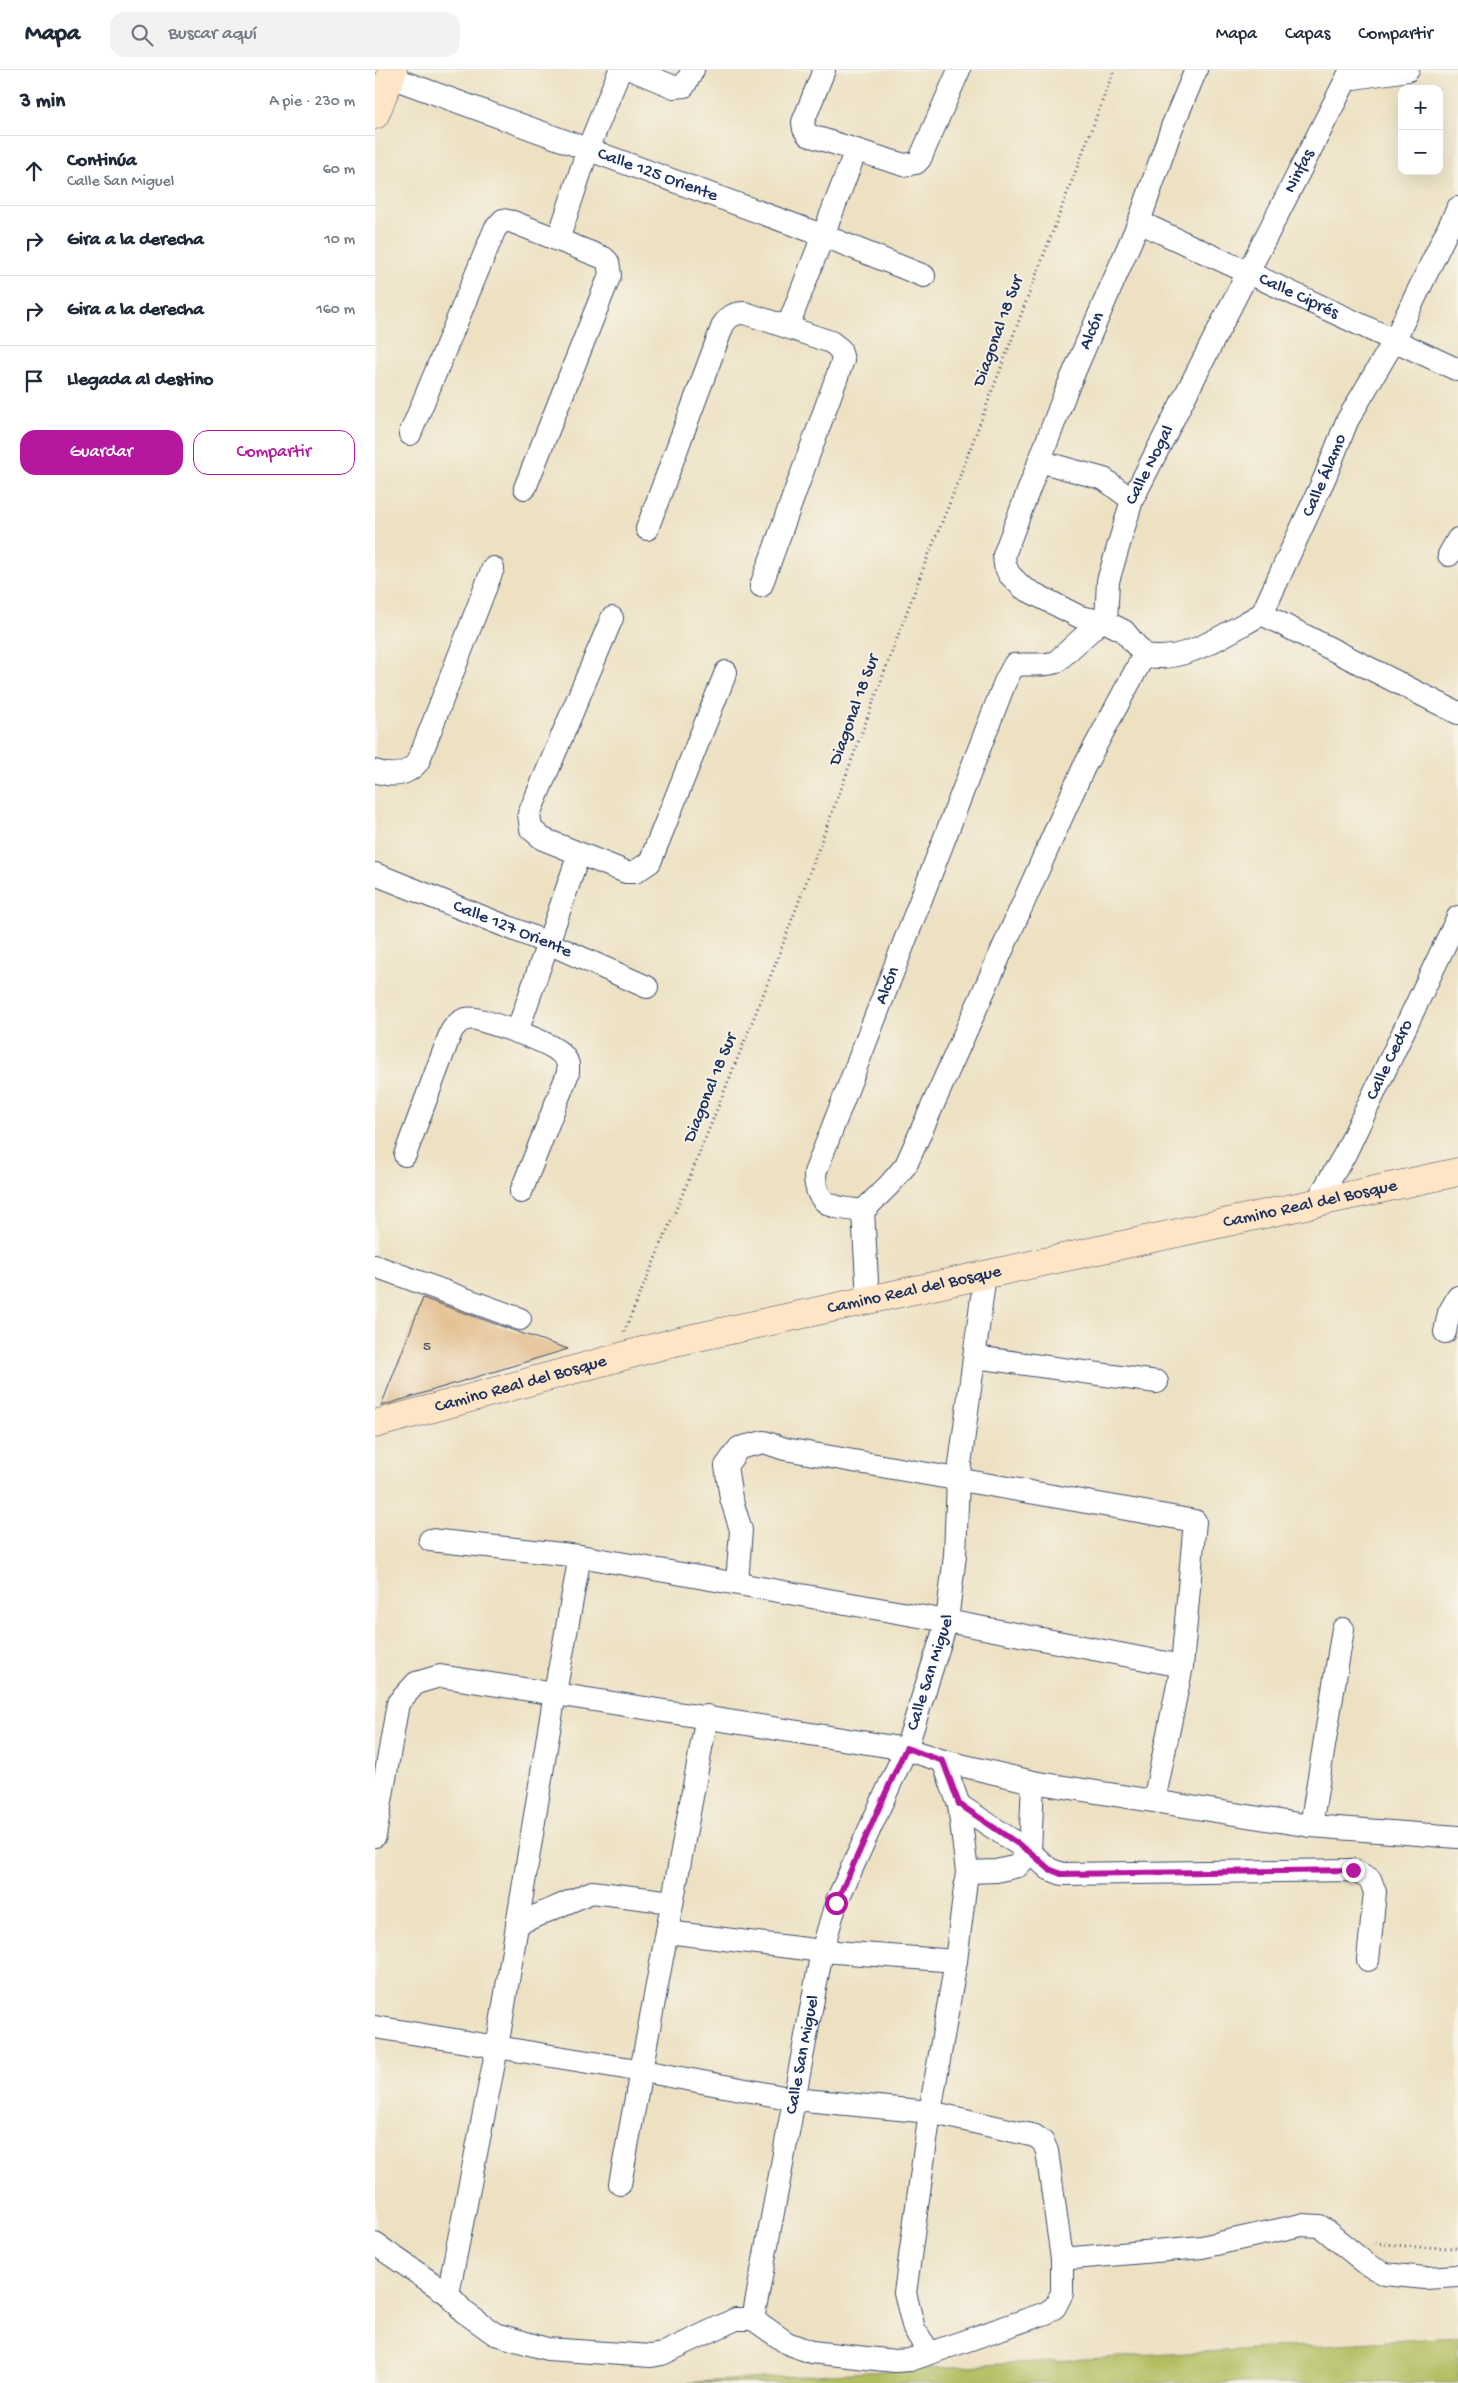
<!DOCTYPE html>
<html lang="es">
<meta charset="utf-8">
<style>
:root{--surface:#fff;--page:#f2f2f3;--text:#1f2937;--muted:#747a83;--line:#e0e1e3;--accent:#b5179e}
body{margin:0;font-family:"Gochi Hand",sans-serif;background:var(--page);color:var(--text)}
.controls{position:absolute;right:15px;top:15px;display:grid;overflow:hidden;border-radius:10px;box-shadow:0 5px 20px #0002}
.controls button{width:45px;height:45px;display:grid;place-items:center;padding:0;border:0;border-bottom:1px solid var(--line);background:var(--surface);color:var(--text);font:25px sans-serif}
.stop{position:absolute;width:15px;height:15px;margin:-11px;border:4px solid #b5179e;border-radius:50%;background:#fff}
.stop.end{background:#b5179e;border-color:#fff;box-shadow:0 1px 5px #0008}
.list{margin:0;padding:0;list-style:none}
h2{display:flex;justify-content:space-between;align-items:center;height:65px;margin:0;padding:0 20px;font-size:21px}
h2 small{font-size:16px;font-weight:400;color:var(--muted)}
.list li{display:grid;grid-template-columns:32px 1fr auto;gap:15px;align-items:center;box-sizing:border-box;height:70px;padding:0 20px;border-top:1px solid var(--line)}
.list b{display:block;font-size:19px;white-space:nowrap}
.list p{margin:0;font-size:16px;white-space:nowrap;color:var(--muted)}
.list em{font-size:16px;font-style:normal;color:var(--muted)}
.actions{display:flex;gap:10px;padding:15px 20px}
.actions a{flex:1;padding:11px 0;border:1px solid var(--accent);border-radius:15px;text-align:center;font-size:18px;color:var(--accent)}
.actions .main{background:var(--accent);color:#fff}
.icon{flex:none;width:28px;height:28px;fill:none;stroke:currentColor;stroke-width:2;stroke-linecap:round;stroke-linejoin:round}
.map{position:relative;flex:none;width:1083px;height:2313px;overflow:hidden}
header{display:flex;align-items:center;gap:30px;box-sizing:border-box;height:70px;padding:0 25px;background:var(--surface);border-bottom:1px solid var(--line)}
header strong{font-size:24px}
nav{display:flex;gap:28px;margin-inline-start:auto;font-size:18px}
.search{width:350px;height:45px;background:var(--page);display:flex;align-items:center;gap:12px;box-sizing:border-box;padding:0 18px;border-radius:15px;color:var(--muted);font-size:19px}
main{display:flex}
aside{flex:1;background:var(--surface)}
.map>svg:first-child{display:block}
.green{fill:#b1bd5f;stroke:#66765e}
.building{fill:#e1ba87}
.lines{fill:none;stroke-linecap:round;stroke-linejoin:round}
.street-casing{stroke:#3a4a6d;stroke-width:24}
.secondary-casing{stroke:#3a4a6d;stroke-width:29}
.path{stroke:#3a4a6d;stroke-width:3;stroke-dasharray:1 4;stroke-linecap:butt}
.street{stroke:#fff;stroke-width:22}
.secondary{stroke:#fee5c5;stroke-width:28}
.route{stroke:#b5179e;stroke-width:6}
.labels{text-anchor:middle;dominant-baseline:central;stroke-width:4;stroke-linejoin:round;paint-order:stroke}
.number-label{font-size:15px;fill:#4c5268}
.street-label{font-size:18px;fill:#1b2f5e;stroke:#f7f3e8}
</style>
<header>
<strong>Mapa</strong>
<div class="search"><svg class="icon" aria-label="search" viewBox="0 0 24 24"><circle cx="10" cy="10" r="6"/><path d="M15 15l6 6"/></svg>Buscar aquí</div>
<nav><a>Mapa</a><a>Capas</a><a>Compartir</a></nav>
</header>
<main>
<aside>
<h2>3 min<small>A pie · 230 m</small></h2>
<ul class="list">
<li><svg class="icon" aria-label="ahead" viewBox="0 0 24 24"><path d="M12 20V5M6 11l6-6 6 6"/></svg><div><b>Continúa</b><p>Calle San Miguel</p></div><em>60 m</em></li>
<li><svg class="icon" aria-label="right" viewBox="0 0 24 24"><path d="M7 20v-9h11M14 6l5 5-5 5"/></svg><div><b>Gira a la derecha</b></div><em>10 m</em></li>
<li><svg class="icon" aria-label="right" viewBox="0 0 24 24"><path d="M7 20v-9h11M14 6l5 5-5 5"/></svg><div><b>Gira a la derecha</b></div><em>160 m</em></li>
<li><svg class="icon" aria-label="arrive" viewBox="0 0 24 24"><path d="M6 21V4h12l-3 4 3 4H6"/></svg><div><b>Llegada al destino</b></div></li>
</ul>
<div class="actions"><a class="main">Guardar</a><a>Compartir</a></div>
</aside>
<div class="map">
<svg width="1083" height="2313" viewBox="0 0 1083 2313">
<rect width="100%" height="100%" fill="#f7f3e8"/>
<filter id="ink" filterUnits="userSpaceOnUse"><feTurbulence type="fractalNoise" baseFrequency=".02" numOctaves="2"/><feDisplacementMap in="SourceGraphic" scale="10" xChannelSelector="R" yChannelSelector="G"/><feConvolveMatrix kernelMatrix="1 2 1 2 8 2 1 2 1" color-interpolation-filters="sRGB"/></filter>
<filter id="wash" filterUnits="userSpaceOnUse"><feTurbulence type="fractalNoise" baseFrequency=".0096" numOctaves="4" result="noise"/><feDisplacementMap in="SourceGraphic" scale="20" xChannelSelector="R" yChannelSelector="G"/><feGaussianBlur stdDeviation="1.12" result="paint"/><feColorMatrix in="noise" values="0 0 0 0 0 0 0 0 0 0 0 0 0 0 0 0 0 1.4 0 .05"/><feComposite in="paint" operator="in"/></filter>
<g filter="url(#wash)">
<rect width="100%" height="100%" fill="#ede1c2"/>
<path class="green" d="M1083,2267V2313H305Z"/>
<g id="blocks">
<path class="building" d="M48,1228L140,1261L193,1279L6,1336Z"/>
</g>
</g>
<g filter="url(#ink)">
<use href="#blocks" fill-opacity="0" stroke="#3a4a6d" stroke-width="1"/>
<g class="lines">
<g class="street-casing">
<g id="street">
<path d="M258,0L299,17L309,16L318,0"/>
<path d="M449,0L428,52L429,59L433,65L529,95L541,93L545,89L584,0"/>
<path id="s1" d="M15,7L447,165L549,206"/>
<path d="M972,9L1033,0"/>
<path id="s2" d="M764,152L1083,300"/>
<path d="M183,170L213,79L245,0"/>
<path d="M413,256L481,80"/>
<path d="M35,364L120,159L128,150L138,152L229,188L233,192L235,205L150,418"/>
<path d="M664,391L729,409L757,430"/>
<path d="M272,459L348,255C354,246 359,243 370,243L456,272L465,279L468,290L386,516"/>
<path d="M1074,485L1083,469"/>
<path id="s3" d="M887,544L950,407L972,351L1019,271L1083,138"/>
<path d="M887,544L1083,643"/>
<path d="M237,548L154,744L156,759L168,769L251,802H260L275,792L351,602"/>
<path id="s4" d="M731,552L705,547L648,518L634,504L630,495L629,485L691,321L764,152L797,57L821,0"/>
<path id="s5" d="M769,585L749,561L731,552L733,511L757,430L976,0"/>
<path d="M769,585C807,596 854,561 887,544"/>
<path d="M0,701C16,707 31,706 43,692L118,498"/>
<path id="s6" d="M0,804L173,873L272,917"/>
<path d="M142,962L204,784"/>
<path d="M30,1085L76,962C83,950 92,946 105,950C125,956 180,972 190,988C194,993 193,997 193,1003L146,1122"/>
<path id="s7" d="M942,1131L970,1084L1083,847"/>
<path d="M488,1141L515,1114L531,1095L709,697L769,585"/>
<path d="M0,1196L145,1249"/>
<path id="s8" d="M493,1229L488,1141C459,1137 440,1138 440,1103L630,612L639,595C653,593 668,597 681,592L726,551"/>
<path d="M1070,1262L1074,1243L1083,1227"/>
<path d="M600,1287L782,1312"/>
<path d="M55,1470L205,1486L572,1551L807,1596"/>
<path d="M362,1513L366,1460L356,1428L351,1396L364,1378L389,1372L410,1379L820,1451L807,1596L779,1731"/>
<path d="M584,1735L655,1782L674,1799L687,1804L978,1800L995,1809L1000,1822L993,1890"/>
<path d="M936,1756L968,1559"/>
<path d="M0,1766L23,1633L41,1613L65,1606L531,1679L568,1691L658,1712L936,1756L1083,1767"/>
<path d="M592,1802L621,1801L643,1796L655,1782L658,1712"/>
<path d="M142,1854L217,1822L297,1832"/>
<path d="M292,1862L447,1881L581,1891"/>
<path d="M0,1957L268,2001L419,2029L555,2042L660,2066L668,2072L672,2081L687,2189V2223L680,2237L671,2243L535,2290L520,2291L436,2282L412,2273L378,2249H361L287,2284L276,2286L172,2279L120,2264L89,2242L73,2224L0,2174"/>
<path d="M245,2114L332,1646"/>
<path d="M687,2189L827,2177L926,2155L945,2156L993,2195L1010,2204L1050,2208L1083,2206"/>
<path d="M73,2224L122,1978L180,1623L205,1486"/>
<path id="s9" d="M378,2249L447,1881L461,1833L531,1679L572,1551L580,1485L583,1410L610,1204"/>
<path d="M554,2282L539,2259L530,2223L555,2042L581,1891L592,1802L584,1735L568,1691"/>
</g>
</g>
<g class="secondary-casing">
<g id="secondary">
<path d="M0,45L18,0"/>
<path id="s10" d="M0,1354L300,1272L1083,1102"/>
</g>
</g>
<path class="path" d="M249,1262L316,1104L402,890L549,496L572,440L739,0
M1000,2173L1040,2177L1083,2178"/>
<use href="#street" class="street"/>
<use href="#secondary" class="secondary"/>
</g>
</g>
<g class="lines" filter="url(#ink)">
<path class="route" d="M461,1833L531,1678L568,1691L584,1734L655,1782L674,1799L686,1804L978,1800"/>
</g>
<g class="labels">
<g class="number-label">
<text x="52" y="1277">5</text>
</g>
<g class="street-label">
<text stroke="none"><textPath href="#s5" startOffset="546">Ninfas</textPath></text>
<text stroke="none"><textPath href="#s1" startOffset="285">Calle 125 Oriente</textPath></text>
<text stroke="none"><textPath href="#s2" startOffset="176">Calle Ciprés</textPath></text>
<text transform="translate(624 261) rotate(-70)">Diagonal 18 Sur</text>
<text stroke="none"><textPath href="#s4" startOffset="371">Alcón</textPath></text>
<text stroke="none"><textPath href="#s5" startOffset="216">Calle Nogal</textPath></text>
<text stroke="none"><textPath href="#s3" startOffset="152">Calle Álamo</textPath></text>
<text transform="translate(480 640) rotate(-70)">Diagonal 18 Sur</text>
<text stroke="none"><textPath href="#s6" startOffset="148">Calle 127 Oriente</textPath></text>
<text stroke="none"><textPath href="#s8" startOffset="360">Alcón</textPath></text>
<text stroke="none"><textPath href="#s7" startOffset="159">Calle Cedro</textPath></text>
<text transform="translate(336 1018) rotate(-68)">Diagonal 18 Sur</text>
<text stroke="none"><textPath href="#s10" startOffset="961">Camino Real del Bosque</textPath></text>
<text stroke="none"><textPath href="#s10" startOffset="556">Camino Real del Bosque</textPath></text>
<text stroke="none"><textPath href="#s10" startOffset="151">Camino Real del Bosque</textPath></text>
<text stroke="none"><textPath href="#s9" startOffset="674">Calle San Miguel</textPath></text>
<text stroke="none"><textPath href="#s9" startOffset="269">Calle San Miguel</textPath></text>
</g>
</g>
</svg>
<div class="controls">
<button>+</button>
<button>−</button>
</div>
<div class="stop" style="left:461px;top:1833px"></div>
<div class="stop end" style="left:978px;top:1800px"></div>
</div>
</main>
